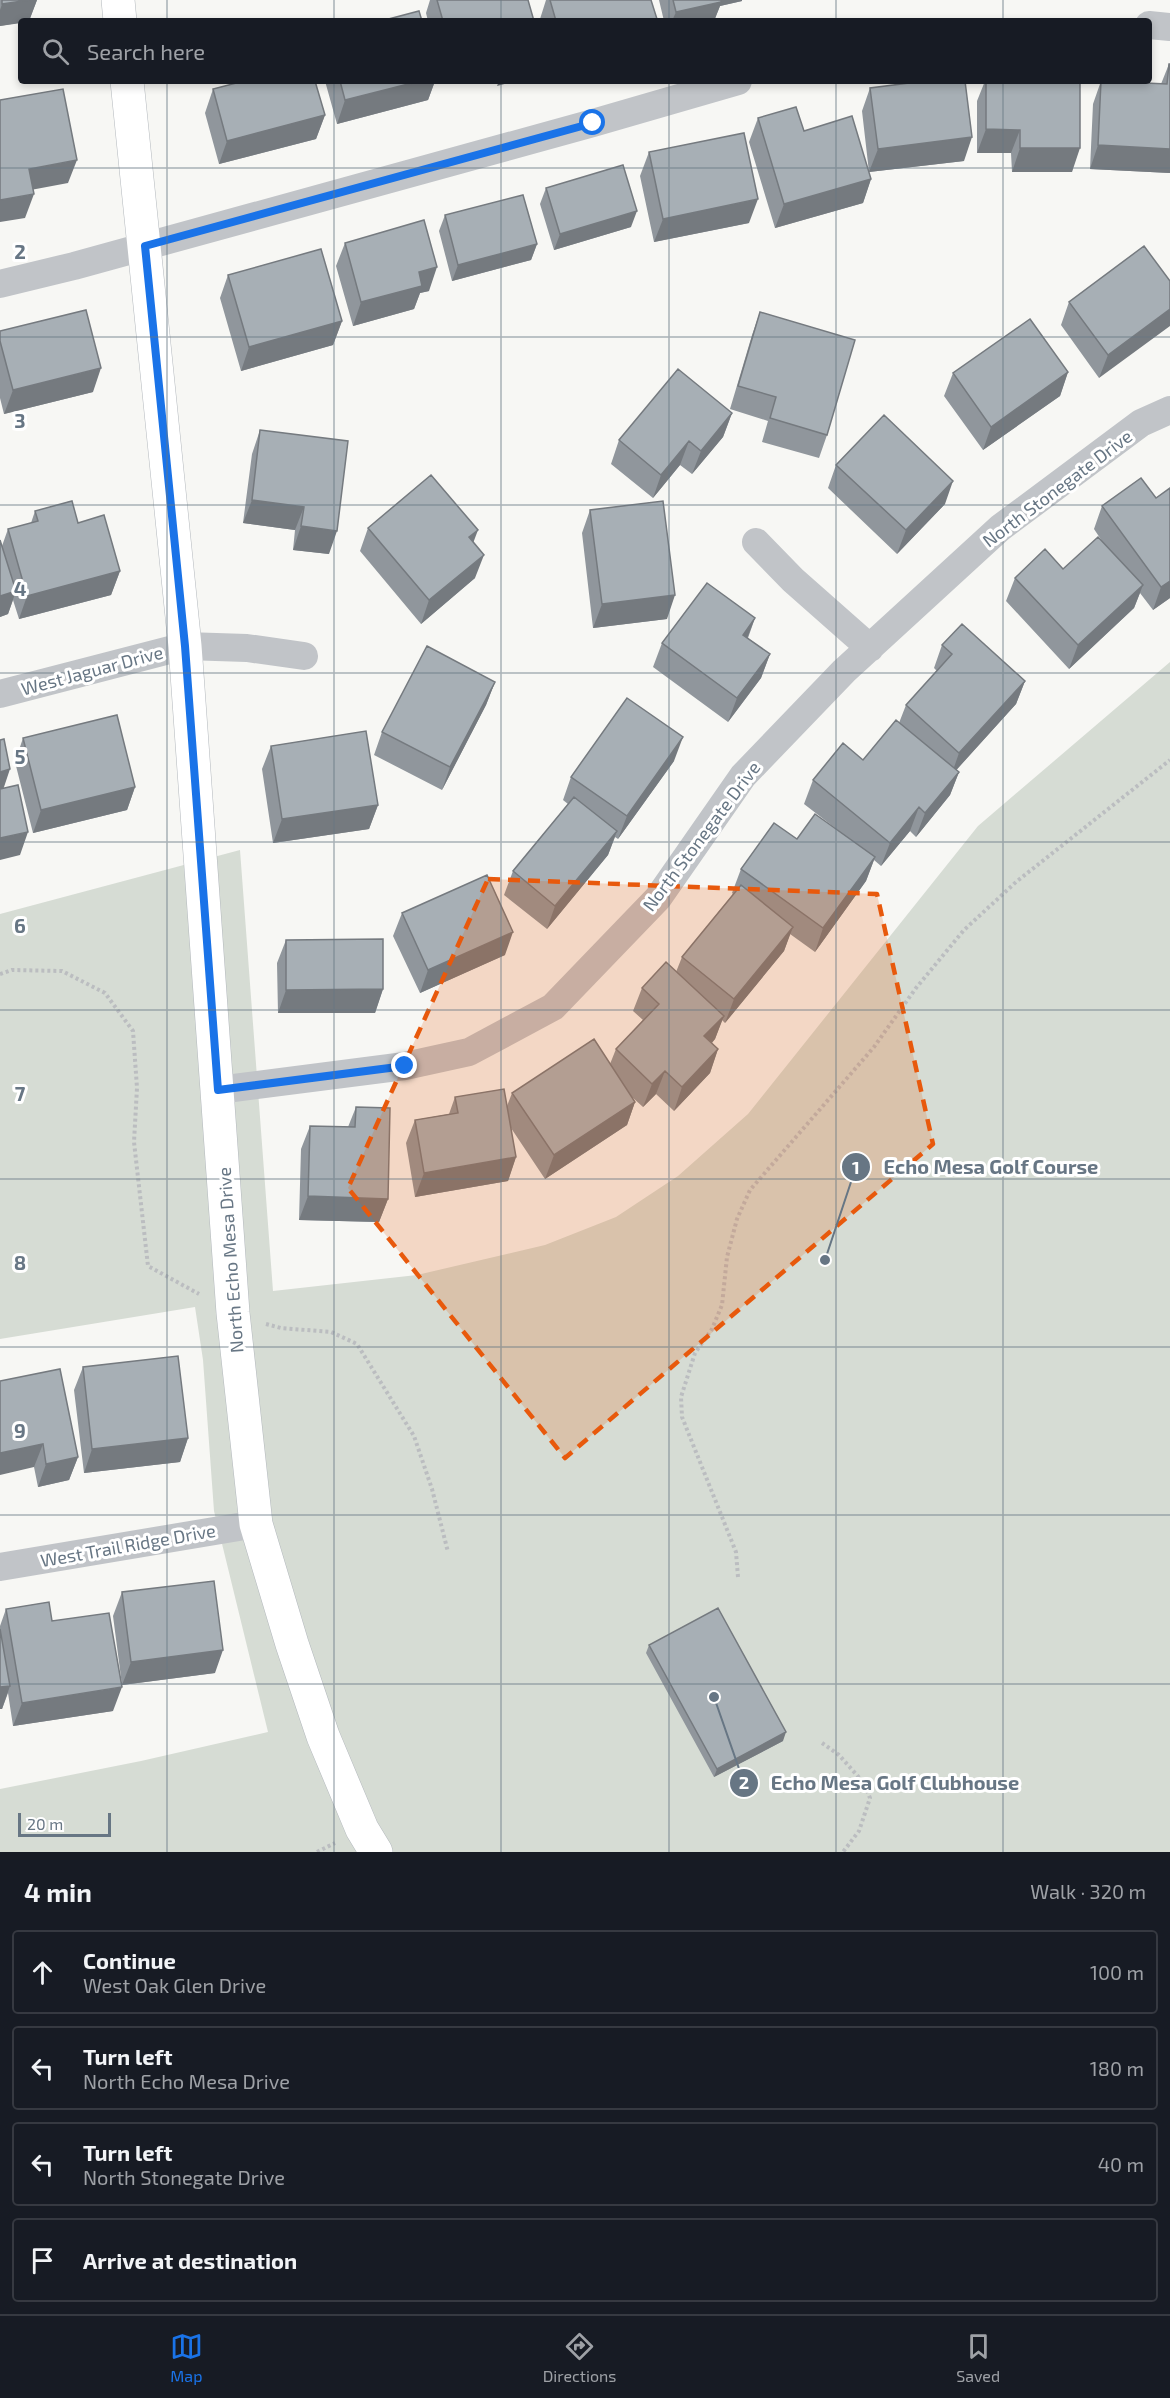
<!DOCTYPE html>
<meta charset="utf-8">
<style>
:root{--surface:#171b24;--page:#20242c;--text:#f1f3f6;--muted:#9ea1a6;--line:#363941;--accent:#1a73e8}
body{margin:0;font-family:"Exo 2",sans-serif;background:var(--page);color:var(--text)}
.scale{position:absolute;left:18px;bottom:15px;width:93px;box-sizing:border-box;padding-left:6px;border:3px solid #677684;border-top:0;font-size:16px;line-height:21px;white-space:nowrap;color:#677684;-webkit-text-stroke:4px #fff;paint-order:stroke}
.stop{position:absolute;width:18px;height:18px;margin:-14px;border:4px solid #1a73e8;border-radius:50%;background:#fff}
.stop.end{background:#1a73e8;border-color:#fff;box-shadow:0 2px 6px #0008}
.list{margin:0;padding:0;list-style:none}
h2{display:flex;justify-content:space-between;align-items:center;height:78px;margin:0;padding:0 24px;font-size:26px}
h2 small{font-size:20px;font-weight:400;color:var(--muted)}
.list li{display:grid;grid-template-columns:39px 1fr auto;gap:18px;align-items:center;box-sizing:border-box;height:84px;margin:0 12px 12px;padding:0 12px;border:2px solid var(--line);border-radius:6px}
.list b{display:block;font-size:22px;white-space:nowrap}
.list p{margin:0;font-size:20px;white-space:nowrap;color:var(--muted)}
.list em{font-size:20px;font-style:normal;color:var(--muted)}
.icon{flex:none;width:33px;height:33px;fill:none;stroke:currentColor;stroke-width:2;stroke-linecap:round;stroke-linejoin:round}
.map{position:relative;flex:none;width:1170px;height:1852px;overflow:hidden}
.search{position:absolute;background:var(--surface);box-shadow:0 3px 9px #0003;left:18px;right:18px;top:18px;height:66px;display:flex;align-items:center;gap:15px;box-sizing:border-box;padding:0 21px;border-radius:6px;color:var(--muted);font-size:22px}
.sheet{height:462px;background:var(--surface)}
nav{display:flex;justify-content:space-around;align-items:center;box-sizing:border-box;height:84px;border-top:2px solid var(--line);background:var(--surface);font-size:16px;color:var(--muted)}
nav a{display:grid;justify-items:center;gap:3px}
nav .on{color:var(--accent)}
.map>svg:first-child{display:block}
.green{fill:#d6dcd4}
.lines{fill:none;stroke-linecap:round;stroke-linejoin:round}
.secondary-casing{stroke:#b3b8bd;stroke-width:34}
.path{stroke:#bbbdc0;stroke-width:4;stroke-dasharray:3 3;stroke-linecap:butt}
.street{stroke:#c1c4c8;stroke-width:28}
.secondary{stroke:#fff;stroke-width:33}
.wall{fill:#90969c}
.shaded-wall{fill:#757a7f}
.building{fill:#a7afb5;stroke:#757a7f;stroke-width:1.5}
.route{stroke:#1a73e8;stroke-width:8}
.marked{fill:#e8590c;fill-opacity:0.2;stroke:#e8590c;stroke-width:4.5;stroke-dasharray:12 8;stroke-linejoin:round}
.grid{fill:none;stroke:#677684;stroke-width:1.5;stroke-opacity:0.55}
.labels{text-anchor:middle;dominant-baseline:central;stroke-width:6;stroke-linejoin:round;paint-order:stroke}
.street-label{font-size:18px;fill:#677684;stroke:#fff}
.grid-label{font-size:20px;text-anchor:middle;font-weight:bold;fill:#677684;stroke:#fff;stroke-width:6;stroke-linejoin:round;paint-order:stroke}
.leader{fill:none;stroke:#677684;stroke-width:2}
.callout-dot{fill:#677684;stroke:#fff;stroke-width:2}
.mark-label{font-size:18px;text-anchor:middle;font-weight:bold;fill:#fff}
.callout-label{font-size:20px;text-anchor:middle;font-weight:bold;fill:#677684;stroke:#fff;stroke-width:6;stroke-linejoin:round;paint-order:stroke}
</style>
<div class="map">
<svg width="1170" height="1852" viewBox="0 0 1170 1852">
<rect width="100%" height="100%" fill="#f7f7f4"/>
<path class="green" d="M1170,662V1852H0V1789L141,1761L268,1732L214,1511L203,1360L195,1307L0,1339V914L240,850L273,1291L417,1275L545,1245L616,1217L678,1176L748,1114L978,826Z"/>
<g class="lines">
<g class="secondary-casing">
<path id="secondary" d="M118,0L120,21
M127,81L185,646L233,1313L256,1524L292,1644L323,1736L362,1829L376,1852"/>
</g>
<path class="path" d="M0,974L12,970L62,971L105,993L133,1031L137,1088L134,1142L148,1266L199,1294
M266,1324L281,1328L331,1332L357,1344L414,1436L432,1489L448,1552
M738,1577L736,1552L682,1417L681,1397L695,1353L712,1329L722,1305L727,1257L737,1219L750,1190L874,1047L916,988L964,930L1016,882L1170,760
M822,1743L839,1755L864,1783L870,1798L859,1831L843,1852
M317,1852L335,1843"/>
<path class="street" d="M1149,25L1170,27
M0,284L74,266L593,123L738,81
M756,542L793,580L870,648
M0,694L185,646L247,648L304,656
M218,1090L405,1066L469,1052L553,1007L658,898L743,776L844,671L1000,528L1141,423L1170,410
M0,1567L256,1524"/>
<use href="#secondary" class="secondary"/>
</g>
<path class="wall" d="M0,0H37L29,21L0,26Z
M430,0H528L534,21H428L426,13Z
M546,0H651L656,21H540V19Z
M659,0H742V1L720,6L714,21H664Z
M1169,64L1170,173L1090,169L1093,104L1101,81L1161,84Z
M232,81H315L325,115L316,139L219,164L205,113L213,89L231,85Z
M325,81H435L428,100L337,124Z
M985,81H1080L1072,172H1012L1011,153H977V101Z
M870,88L964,161L869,172L862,111Z
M758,118L804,131L871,179L863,203L775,228L749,142Z
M649,152L749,223L654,242L640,176Z
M546,188L631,227L554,250L540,204Z
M445,215L537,244L531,260L452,281L439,231Z
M345,243L429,291L420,293L414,309L353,326L336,266Z
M228,275L342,321L333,345L241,371L220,298Z
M1170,281L1099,378L1061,325L1069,302Z
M760,312L827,435L819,458L762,442L768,421L730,409L752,335Z
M0,331L93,392L4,414L0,398Z
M1068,372L1060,396L983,450L944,396L953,373Z
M732,413L723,437L692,474L680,465L653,498L611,464L619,440Z
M260,430L329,554L293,550L295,530L243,523L252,454Z
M836,465L945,504L897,554L828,488Z
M1170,488V598L1153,610L1140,593L1134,608L1069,669L1006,601L1015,578L1063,569L1102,541L1094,529L1102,506L1156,498Z
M590,510L667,619L593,628L582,533Z
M35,511L78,523L120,571L111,595L19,619L13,600L8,614L0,617V540L2,546L8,529L31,523Z
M368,528L473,542L475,578L421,624L360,551Z
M755,618L748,638L770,654L761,678L728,722L653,667L662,643Z
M942,645L1025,681L1016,704L956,770L959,772L950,795L916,837L910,831L881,866L874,860L866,881L815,952L790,934L784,951L725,1023L722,1020L715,1039L712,1043L718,1049L710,1073L674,1111L656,1094L643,1107L632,1097L635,1102L627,1125L545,1179L511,1128L516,1157L508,1181L415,1197L406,1143L415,1120L449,1114L455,1097L507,1106L512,1093L610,1064L616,1049L643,1020L633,1011L642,988L676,972L682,957L733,894L732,893L741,869L797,839L839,831L804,804L813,780L863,760L899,723L906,705L937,671L934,668Z
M495,682L486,705L442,790L374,755L382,732Z
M23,738L135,787L127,810L33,833L15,762Z
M271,746L378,805L369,829L273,843L262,769Z
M674,761L618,839L615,837L608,855L547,929L504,895L513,871L568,804L563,800L571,777Z
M402,913L505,955L420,993L393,936Z
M286,940L383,989L375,1013H278L277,963Z
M356,1107L388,1199L379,1222L299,1220L301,1149L310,1126L348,1127Z
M83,1367L188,1438L180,1462L84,1473L74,1390Z
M0,1381L78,1457L69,1480L38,1487L34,1467Z
M122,1592L215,1673L122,1685L113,1616Z
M6,1609L52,1621L113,1711L13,1726L8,1693L2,1709H0V1626Z
M649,1645L783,1741L714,1777L646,1653Z"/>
<path class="shaded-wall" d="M29,0H37L29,21H21V23L0,26V10L2,4Z
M712,0H742V1L720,6L714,21H672L676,12Z
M420,81H435L428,100L337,124L345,100Z
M499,81H515L497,86Z
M325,115L316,139L219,164L227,141Z
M986,129L1020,130L1011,153H977Z
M972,137L964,161L869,172L878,149Z
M1098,145L1170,149V173L1090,169Z
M1020,148H1080L1072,172H1012Z
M77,160L68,183L20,192L29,169Z
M871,179L863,203L775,228L784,204Z
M34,194L25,218L0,222V200Z
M758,199L749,223L654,242L663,219Z
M637,211L631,227L554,250L560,234Z
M537,244L531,260L452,281L458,265Z
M437,267L429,291L420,293L414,309L353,326L361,302L419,272Z
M1170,309V326L1099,378L1108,355Z
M342,321L333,345L241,371L249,347Z
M101,368L93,392L4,414L13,390Z
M1068,372L1060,396L983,450L991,427Z
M732,413L723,437L692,474L701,451Z
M689,441L680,465L653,498L661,475Z
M953,481L945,504L897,554L906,530Z
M252,500L304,507L295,530L243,523Z
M301,526L337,531L329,554L293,550Z
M478,530L469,554V537Z
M484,555L475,578L421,624L429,600Z
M120,571L111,595L19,619L27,596Z
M1170,581V598L1153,610L1161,587Z
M1143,585L1134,608L1069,669L1078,645Z
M16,591L8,614L0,617V596Z
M675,595L667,619L593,628L602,604Z
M755,618L746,641L743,635Z
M770,654L761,678L728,722L737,698Z
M1025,681L1016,704L951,776L959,753Z
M495,682L486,705L442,790L450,767Z
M683,737L674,761L618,839L627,816Z
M10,769L2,793H0V772Z
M959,772L950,795L916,837L925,813Z
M135,787L127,810L33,833L41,810Z
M378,805L369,829L273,843L282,819Z
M919,807L910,831L881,866L890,843Z
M617,831L608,855L547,929L555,906Z
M28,832L20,855L0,860V838Z
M875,857L866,881L815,952L823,928Z
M793,927L784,951L725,1023L734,999Z
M513,932L505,955L420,993L428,970Z
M383,989L375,1013H278L286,990Z
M724,1016L715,1039L696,1060L704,1036Z
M718,1049L710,1073L674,1111L682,1087Z
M665,1071L656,1094L643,1107L652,1084Z
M635,1102L627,1125L545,1179L554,1155Z
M516,1157L508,1181L415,1197L424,1173Z
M308,1196L388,1199L379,1222L299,1220Z
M188,1438L180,1462L84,1473L92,1449Z
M43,1444L34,1467L0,1475V1453Z
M78,1457L69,1480L38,1487L46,1464Z
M223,1650L215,1673L122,1685L131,1662Z
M10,1686L2,1709H0V1687Z
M122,1687L113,1711L13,1726L22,1703Z
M786,1732L783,1741L714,1777L717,1769Z"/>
<path class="building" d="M2,0H29L2,4Z
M437,0H528L534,21H443Z
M550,0H651L657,19L651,21H556Z
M673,0H721V2L676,12Z
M419,11L422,21H381Z
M1169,64H1170V149L1098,145L1101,81L1167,84Z
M244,81H315L325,115L227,141L213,89Z
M340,81H420L345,100Z
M925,81H965L972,137L878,149L870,88Z
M986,81H1080V148H1020V130L986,129Z
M63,89L77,160L29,169L34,194L0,200V100Z
M796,107L804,131L852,116L871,179L784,204L758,118Z
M744,133L758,199L663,219L649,152Z
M623,165L637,211L560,234L546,188Z
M523,195L537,244L458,265L445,215Z
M424,220L437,267L419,272L422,286L361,302L345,243Z
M1144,246L1170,281V309L1108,355L1069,302Z
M321,249L342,321L249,347L228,275Z
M86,310L101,368L13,390L0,341V331Z
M760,312L855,340L827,435L770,418L776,397L738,386Z
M1030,319L1068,372L991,427L953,373Z
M678,369L732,413L701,451L689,441L661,475L619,440Z
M884,415L953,481L906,530L836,465Z
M260,430L348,441L337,531L301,526L304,507L252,500Z
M431,475L478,530L469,537L484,555L429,600L368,528Z
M1141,478L1156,498L1170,488V581L1161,587L1102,506Z
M72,501L78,523L104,515L120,571L27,596L8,529L38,521L35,511Z
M663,501L675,595L602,604L590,510Z
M1098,537L1143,585L1078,645L1015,578L1045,549L1063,569Z
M0,540L16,591L0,596Z
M707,583L755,618L743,635L770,654L737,698L662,643Z
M962,624L1025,681L959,753L906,705L952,654L942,645Z
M427,646L495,682L450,767L382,732Z
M627,698L683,737L627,816L571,777Z
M117,715L135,787L41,810L23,738Z
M896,720L959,772L925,813L919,807L890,843L813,780L843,743L863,760Z
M366,731L378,805L282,819L271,746Z
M4,739L10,769L0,772V740Z
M18,785L28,832L0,838V789Z
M574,797L617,831L555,906L513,871Z
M815,814L875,857L823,928L741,869L774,823L797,839Z
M487,875L513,932L428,970L402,913Z
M741,885L793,927L734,999L682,957Z
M383,939V989L286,990V940Z
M666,962L724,1016L704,1036L718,1049L682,1087L665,1071L652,1084L616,1049L659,1004L642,988Z
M594,1039L635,1102L554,1155L512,1093Z
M504,1089L516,1157L424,1173L415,1120L458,1113L455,1097Z
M356,1107L390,1108L388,1199L308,1196L310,1126L355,1127Z
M178,1356L188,1438L92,1449L83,1367Z
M60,1369L78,1457L46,1464L43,1444L0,1453V1381Z
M214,1581L223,1650L131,1662L122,1592Z
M49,1602L52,1621L109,1613L122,1687L22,1703L6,1609Z
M718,1608L786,1732L717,1769L649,1645Z
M0,1629L10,1686L0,1687Z"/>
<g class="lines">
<path class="route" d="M405,1066L218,1090L185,646L145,246L593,123"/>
</g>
<path class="marked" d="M488,879L877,894L933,1144L565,1458L348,1188Z"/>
<path class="grid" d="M167,0V21M334,0V21M501,0V21M669,0V21M836,0V21M1003,0V21M167,81V1852M334,81V1852M501,81V1852M669,81V1852M836,81V1852M1003,81V1852M0,168H1170M0,337H1170M0,505H1170M0,673H1170M0,842H1170M0,1010H1170M0,1179H1170M0,1347H1170M0,1515H1170M0,1684H1170"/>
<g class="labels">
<g class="street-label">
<text transform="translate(1057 488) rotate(-37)">North Stonegate Drive</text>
<text transform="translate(92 670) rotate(-15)">West Jaguar Drive</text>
<text transform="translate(701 836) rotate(-53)">North Stonegate Drive</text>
<text transform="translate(230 1260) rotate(-94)">North Echo Mesa Drive</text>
<text transform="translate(128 1545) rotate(-10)">West Trail Ridge Drive</text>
</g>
</g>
<g class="grid-label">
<text x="20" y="259">2</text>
<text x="20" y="428">3</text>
<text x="20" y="596">4</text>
<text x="20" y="764">5</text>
<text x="20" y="933">6</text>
<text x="20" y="1101">7</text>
<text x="20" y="1270">8</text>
<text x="20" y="1438">9</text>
</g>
<path class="leader" d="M825 1260L856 1167M714 1697L744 1783"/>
<g class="callout-dot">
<circle cx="825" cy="1260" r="6"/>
<circle cx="714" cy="1697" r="6"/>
<circle cx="856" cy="1167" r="15"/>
<circle cx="744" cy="1783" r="15"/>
</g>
<g class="mark-label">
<text x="856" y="1174">1</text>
<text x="744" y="1789">2</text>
</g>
<g class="callout-label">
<text x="991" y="1174">Echo Mesa Golf Course</text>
<text x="895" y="1790">Echo Mesa Golf Clubhouse</text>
</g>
</svg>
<div class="scale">20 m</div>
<div class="stop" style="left:593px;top:123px"></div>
<div class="stop end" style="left:405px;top:1066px"></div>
<div class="search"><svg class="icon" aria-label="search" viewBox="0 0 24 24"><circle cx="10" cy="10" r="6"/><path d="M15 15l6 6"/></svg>Search here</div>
</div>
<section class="sheet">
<h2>4 min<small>Walk · 320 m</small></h2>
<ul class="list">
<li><svg class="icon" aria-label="ahead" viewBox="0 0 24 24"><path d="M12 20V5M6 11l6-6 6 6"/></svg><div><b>Continue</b><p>West Oak Glen Drive</p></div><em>100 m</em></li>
<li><svg class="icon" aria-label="left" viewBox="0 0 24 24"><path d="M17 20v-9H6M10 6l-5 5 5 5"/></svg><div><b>Turn left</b><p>North Echo Mesa Drive</p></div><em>180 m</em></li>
<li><svg class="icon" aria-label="left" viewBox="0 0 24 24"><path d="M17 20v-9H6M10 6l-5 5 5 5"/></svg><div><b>Turn left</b><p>North Stonegate Drive</p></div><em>40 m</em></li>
<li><svg class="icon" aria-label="arrive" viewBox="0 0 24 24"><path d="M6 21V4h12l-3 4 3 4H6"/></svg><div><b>Arrive at destination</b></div></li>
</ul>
</section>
<nav>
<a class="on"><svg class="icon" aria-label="map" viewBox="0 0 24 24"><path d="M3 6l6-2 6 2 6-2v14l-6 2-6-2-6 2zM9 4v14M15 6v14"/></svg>Map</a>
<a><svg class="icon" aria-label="directions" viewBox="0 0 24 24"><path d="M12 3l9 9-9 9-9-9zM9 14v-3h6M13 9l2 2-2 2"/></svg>Directions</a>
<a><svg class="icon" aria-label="saved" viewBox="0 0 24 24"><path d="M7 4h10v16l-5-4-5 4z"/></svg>Saved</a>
</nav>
